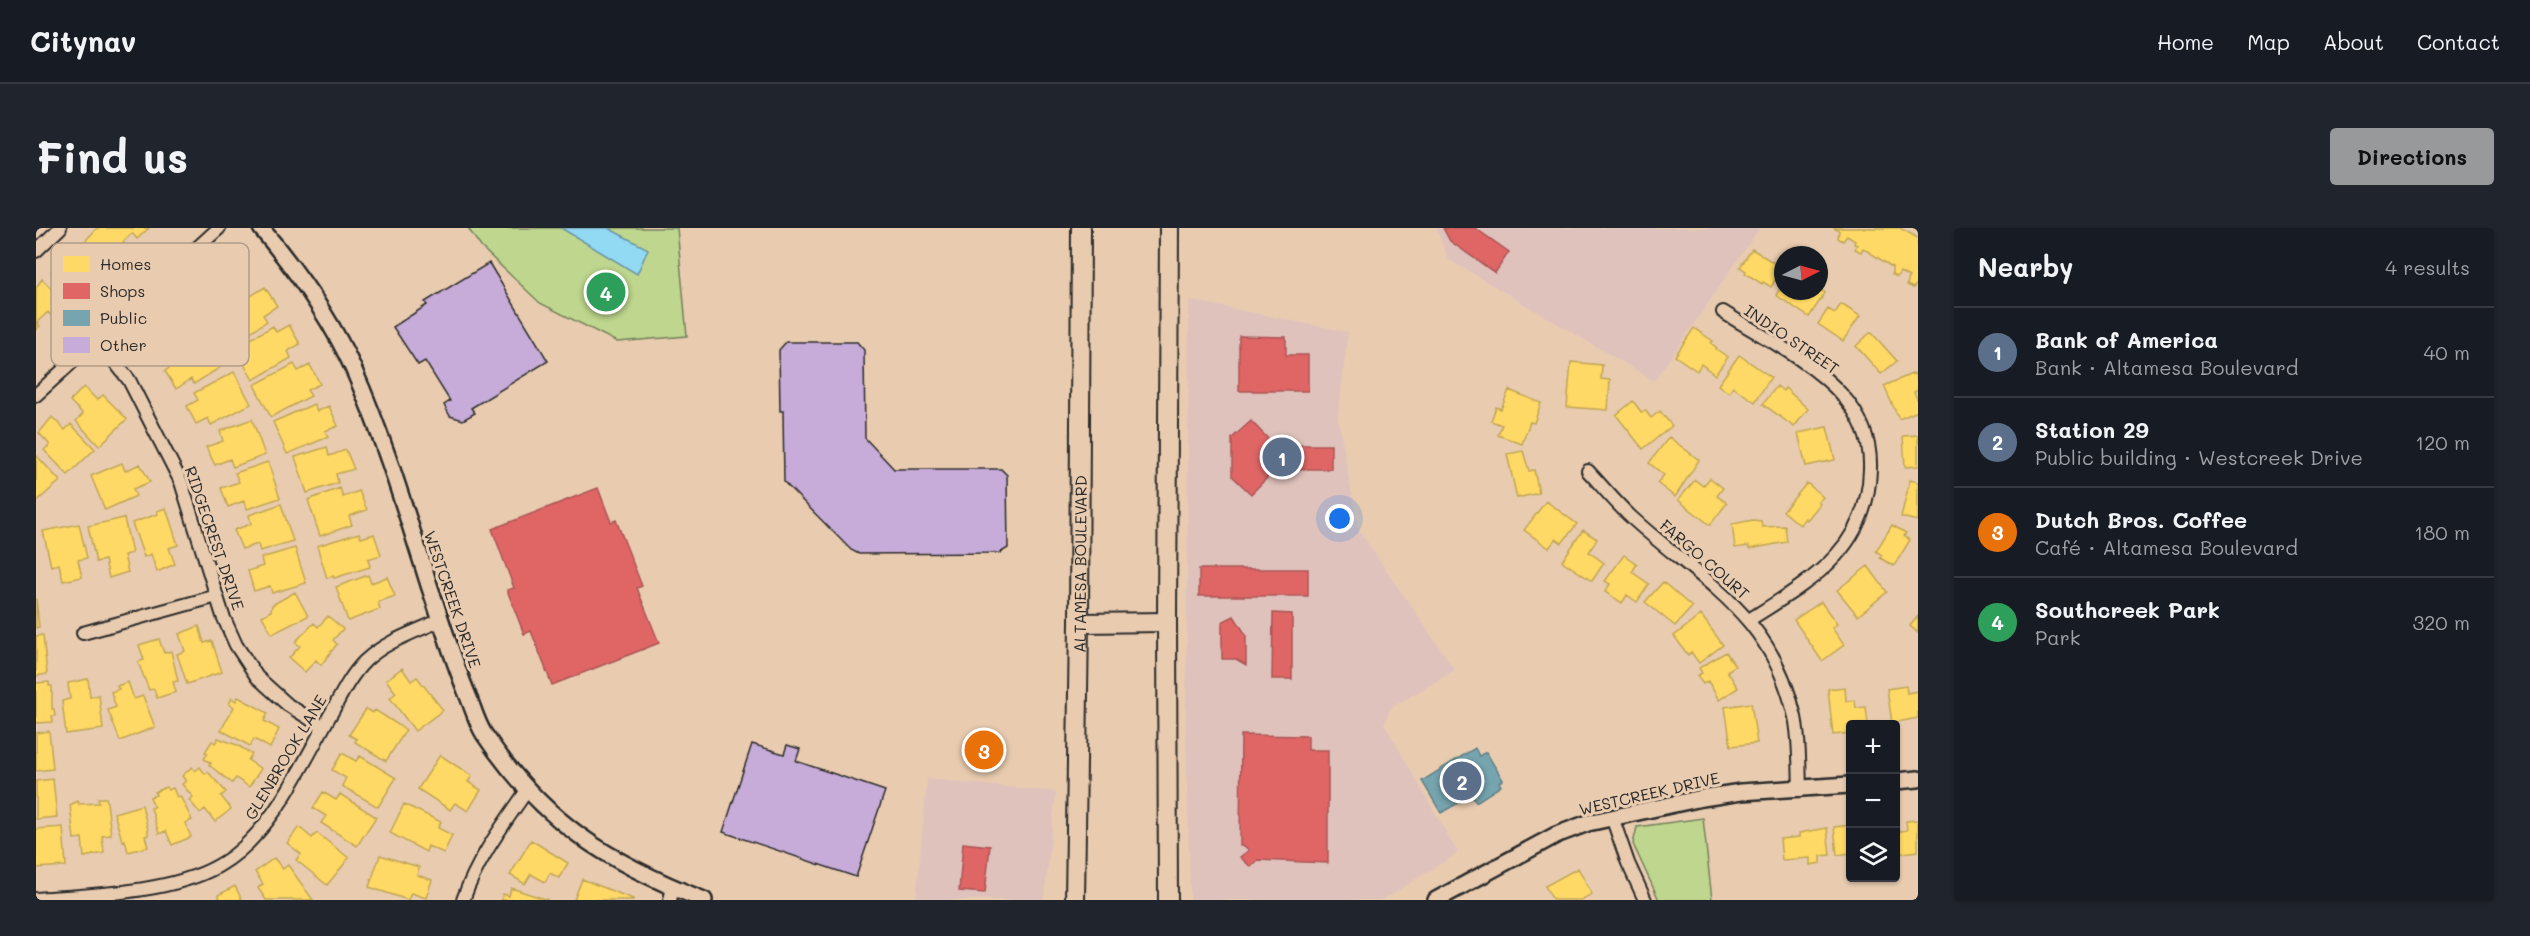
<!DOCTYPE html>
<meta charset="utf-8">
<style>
:root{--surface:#171b24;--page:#20242c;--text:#f1f3f6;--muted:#9ea1a6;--line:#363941;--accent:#98999b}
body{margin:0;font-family:Mali,sans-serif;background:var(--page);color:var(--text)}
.controls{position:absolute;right:18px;bottom:18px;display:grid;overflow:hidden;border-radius:6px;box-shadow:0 2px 4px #0004}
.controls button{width:54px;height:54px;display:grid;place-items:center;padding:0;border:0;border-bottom:2px solid var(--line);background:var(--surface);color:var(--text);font:30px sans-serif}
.compass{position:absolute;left:1738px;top:18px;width:54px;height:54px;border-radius:50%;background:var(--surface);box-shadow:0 2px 4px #0004;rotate:84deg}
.you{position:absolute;left:1304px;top:291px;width:21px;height:21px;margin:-15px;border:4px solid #fff;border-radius:50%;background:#1a73e8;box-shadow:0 0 0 9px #1a73e833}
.badge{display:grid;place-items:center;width:39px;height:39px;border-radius:50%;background:var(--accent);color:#fff;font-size:20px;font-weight:700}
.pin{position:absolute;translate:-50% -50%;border:3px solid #fff;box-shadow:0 2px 6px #0006}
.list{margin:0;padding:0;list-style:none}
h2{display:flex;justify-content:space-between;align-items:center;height:78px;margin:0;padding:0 24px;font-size:26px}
h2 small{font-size:20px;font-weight:400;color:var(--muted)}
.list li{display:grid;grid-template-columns:39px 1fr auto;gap:18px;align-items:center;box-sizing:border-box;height:90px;padding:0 24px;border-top:2px solid var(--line)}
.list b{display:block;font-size:22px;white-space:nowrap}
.list p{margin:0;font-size:20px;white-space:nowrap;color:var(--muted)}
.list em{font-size:20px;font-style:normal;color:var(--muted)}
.icon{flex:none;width:33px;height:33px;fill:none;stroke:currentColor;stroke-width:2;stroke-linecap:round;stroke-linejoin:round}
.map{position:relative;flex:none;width:1882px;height:672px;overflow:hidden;border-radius:6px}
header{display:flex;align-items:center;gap:36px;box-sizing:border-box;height:84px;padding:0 30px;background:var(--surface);border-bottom:2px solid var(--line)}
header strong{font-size:28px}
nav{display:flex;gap:33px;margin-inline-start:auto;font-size:21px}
.intro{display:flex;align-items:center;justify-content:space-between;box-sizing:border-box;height:144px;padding:0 36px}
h1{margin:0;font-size:42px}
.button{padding:15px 27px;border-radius:6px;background:var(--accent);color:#111;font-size:21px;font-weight:700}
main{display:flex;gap:36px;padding:0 36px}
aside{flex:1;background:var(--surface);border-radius:6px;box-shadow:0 2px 4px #0004}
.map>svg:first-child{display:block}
.built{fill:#dfc2bc}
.green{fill:#bed68d;stroke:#74805c;stroke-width:1.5}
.water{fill:#92d9f3;stroke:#6993a3;stroke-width:1.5}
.homes{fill:#ffd966;stroke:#bfa554;stroke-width:1.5}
.shops{fill:#e06666;stroke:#aa5454;stroke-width:1.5}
.public{fill:#76a5af;stroke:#608087;stroke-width:1.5}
.building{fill:#c7abd8;stroke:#2b2b2b;stroke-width:1.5}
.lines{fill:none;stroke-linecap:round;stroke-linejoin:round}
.minor-casing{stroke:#2b2b2b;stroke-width:16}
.tertiary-casing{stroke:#2b2b2b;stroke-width:20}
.secondary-casing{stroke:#2b2b2b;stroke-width:22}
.minor{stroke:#e9ccb0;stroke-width:12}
.tertiary{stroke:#e9ccb0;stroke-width:15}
.secondary{stroke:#e9ccb0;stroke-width:18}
.labels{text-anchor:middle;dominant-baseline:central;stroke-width:6;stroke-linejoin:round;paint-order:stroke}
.street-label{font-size:16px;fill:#2b2b2b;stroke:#e9ccb0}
.key{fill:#e9ccb0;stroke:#b09c88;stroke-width:1.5}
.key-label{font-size:16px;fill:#2b2b2b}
</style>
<header>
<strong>Citynav</strong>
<nav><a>Home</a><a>Map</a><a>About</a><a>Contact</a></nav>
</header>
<div class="intro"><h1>Find us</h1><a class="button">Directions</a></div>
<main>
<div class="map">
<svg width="1882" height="672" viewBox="0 0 1882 672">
<rect width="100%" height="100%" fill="#e9ccb0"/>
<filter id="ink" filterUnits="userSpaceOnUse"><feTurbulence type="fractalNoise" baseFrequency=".0167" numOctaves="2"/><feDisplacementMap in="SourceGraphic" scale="12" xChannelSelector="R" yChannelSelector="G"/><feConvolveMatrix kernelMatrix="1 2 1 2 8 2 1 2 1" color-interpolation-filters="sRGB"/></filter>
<g filter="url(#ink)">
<path class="built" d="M1400,0H1724L1618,153L1412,31Z
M1153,72L1312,104L1302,189L1322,301L1419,442L1355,480L1348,495L1422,625L1355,667L1344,672H1154L1150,502Z
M891,551L1020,564L1008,672H880Z"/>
<path class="green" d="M432,0H641L651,108L581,114L504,75L445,19Z
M1667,590L1676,672H1623L1597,616L1601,599Z"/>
<path class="water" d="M525,0H572L612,21L601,46Z"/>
<path class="homes" d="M61,0H113L101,11L96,5L87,14L92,20L74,37L72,35L63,44L59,41L48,51L51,54L41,64L43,66L39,70L15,44L30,32L34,36L45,25L42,21Z
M1798,0H1864L1882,10V55L1877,60L1871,57L1873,49L1864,44L1861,49L1856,46V39L1827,20L1825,24L1819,21L1821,17L1818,16L1819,13L1811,8L1807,13L1802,10L1803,3Z
M1716,21L1746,40L1735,59L1727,54L1726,56L1709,45L1710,43L1704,39Z
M6,51L31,77L27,81L25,79L15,88L12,84L1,94L4,98L0,102V60Z
M1747,56V63H1783V60L1789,65L1773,89L1740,67Z
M229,59L241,78L227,87L231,93L201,113L181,83L212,63L215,68Z
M1805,76L1824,88L1807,113L1782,96L1792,81L1799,85Z
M253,97L264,116L252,123L255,130L217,152L199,120L237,98L240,104Z
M1658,100L1677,113L1675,115L1681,120L1680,121L1692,129L1679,147L1665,136L1661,143L1639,128Z
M1835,104L1861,133L1845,146L1820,118Z
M168,106L188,137L158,156L155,151L140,161L129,143L142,134L137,125Z
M1703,127L1735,149L1719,174L1697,159L1693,165L1682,157Z
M1535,134L1566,137L1565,151L1574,152L1572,182L1531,179Z
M258,136L262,143L274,137L284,156L271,162L275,168L235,189L218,157Z
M198,144L215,176L175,197L172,190L160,196L151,178L162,172L158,165Z
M1878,145L1882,155V162L1878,164L1882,173V183L1863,191L1848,158Z
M1741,158L1747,163L1749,160L1772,181L1758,199L1727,176Z
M48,159L61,172L67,167L91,191L63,218L40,193L47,186L34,173Z
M1473,162L1505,175L1498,195L1494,194L1486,216L1462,207L1466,197L1455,193L1460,179L1465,181Z
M1597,173L1606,185L1609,182L1615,190L1624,183L1636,198L1607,221L1580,187Z
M278,176L281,183L293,178L302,198L289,203L292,209L251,226L237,194Z
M16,189L29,202L35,196L59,221L32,247L8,222L14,217L3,205Z
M216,191L229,227L197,239L194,231L179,237L170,219L187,213L184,203Z
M1791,199L1799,232L1770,238L1762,205Z
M1882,207V238L1869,239L1867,208Z
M1633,209L1663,232L1639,269L1621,255L1628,247L1613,235Z
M291,219L293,228L310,222L318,241L300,246L302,255L271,265L259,229Z
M1487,223L1493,243L1498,242L1503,265L1481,270L1471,226Z
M1,228L24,253L0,274V229Z
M232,234L244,270L211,281L208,273L192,279L185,260L203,254L199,245Z
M86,235L89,243L104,236L114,254L97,261L100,268L69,282L55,248Z
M1674,250L1687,260L1681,268L1691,275L1674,297L1642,272L1659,252L1667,258Z
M1874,252L1882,254V293L1865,289Z
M1771,255L1787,269L1782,274L1784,276L1771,292L1769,290L1764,297L1747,283Z
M304,260L307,269L323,263L331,282L313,288L316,297L284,308L272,272Z
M1510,273L1541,296L1526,315L1520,311L1513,320L1488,302Z
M245,276L257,313L224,323L222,316L206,321L198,302L215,296L213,287Z
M130,280L142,317L133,320L139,336L121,344L115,326L108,329L96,295L122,286L121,283Z
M88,290L96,325L88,327L92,344L73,350L69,332L60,334L52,298Z
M1717,292L1725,293L1726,299L1749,298L1751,314L1713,321V318L1699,320L1696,296Z
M43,296L51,330L42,332L46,349L27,353L23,336L15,338L7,303Z
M1856,297L1870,305L1868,308L1874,312L1858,338L1844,330L1846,327L1840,323Z
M1547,302L1561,311L1553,324L1568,335L1556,353L1526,333Z
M323,305L325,310L338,306L345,327L332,331L334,339L298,350L297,348L291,350L281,318Z
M259,320L270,355L236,365L234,358L218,363L212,343L227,338L225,330Z
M1588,327L1601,336L1596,344L1613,356L1601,374L1591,367L1586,375L1569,364L1574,356L1569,353Z
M1832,338L1851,364L1822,388L1801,362Z
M332,347L335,355L351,349L359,368L342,374L344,381L312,393L300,359Z
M1627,354L1656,379L1639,398L1609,374Z
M259,364L272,388L236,406L226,388L235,383L236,377Z
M0,370L3,399L0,400Z
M1785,374L1801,396L1796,400L1808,417L1786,433L1758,392Z
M1665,387L1687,417L1663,435L1655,424L1652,427L1638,408Z
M292,388L307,401L297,412L301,416L285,437L280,432L269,444L253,430L264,418L259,414L278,395L282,399Z
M1882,388V405L1874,398Z
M163,398L168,415L176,413L186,444L151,456L141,426L149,423L143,406Z
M7,407L11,446L0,448V408Z
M123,411L128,425L135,423L142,453L137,454L140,464L121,470L118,461L113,462L102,434L108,432L103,417Z
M1690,424L1699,438L1691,443L1702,460L1683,472L1672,453L1667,456L1661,448L1666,445L1663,440Z
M366,440L375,453L381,449L407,482L379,503L354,470L360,465L350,452Z
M52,451L54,469L63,467L67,501L30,506L26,473L34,471L32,455Z
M13,454V458H16V481H18L19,488H16L17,494L0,495V455Z
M92,454L98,471L107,468L119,499L84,513L72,482L80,479L75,464L83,461L81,458Z
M1870,458L1871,465L1882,463V490L1856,495L1851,461Z
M1809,459L1810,473L1819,472L1820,480L1830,479L1832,496H1814V505L1797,507L1792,461Z
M202,469L232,485L228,493L243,501L234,520L218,511L214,518L185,502L198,479L193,476L196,470L200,473Z
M1715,475L1721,515L1695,518L1689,479Z
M330,481L337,485L339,482L370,502L350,533L319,514L321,511L313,507Z
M13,503L17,541L0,543V505Z
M182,510L201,517L216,526L212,532L225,541L213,559L200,550L196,555L173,537L175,535L168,531L172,525L169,524L176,513L179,515Z
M306,525L320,533L324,528L360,550L342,579L306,558L310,550L296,542Z
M404,527L436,548L432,554L445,562L432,583L419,575L414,582L382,561Z
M156,539L159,543L164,539L169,546L172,544L190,564L185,568L195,581L179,594L169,581L164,585L153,572L157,569L146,556L150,553L146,548Z
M17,551L21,589L0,591V553Z
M130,559L132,562L137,560L141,569L144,568L156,592L149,595L155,609L136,617L130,603L123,606L115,580L118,579L114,569L120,567L119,564Z
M287,564L300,572L304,566L340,589L321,618L285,595L290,588L277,580Z
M62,570H70L71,574L75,607L66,608L68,625L48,629L46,610L38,611L34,577L42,573L43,576L63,575Z
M368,576L405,594L402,600L416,607L408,625L392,618L390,624L354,605Z
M106,577L112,602V607L109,608L112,619L92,624L89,612L87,613L85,609L78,585Z
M1882,592V623L1860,626V604L1871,602L1870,593Z
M1814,597V625L1801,627L1798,599Z
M27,599L30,638L0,640V601Z
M263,599L276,610L281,605L313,630L291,657L260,632L265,626L251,615Z
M1791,600L1794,627L1785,628V635L1774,637V630L1746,632L1744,611L1763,609V605Z
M495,612L532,635L523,650L514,645L509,654L495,646L489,656L474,647Z
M344,627L383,639L381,647L396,652L390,670L375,665L372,672L333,659Z
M238,630L247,641L252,637L277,672H230L222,660L227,656L219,644Z
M1542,640L1556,666L1545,672H1517L1509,658Z
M546,651L597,671V672H538Z
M199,658L206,672H185L182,667Z
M475,660L512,672H465L467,666L473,668Z"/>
<path class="shops" d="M1407,0H1439L1473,24L1459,45L1414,13Z
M1203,108L1250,109V127H1272V163H1203Z
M1215,193L1238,217H1295V241H1240L1215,266L1196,248V210Z
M562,260L575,294L580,292L606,358L601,360L623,415L516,457L495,403L488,406L471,362L478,360L456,301Z
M1163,341H1272V368H1163Z
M1237,385L1256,386V451H1236Z
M1198,388L1210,407V437L1200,431H1186V394Z
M1205,507L1272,508V522H1292V635L1222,632L1215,639L1204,629L1213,622L1208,618H1204Z
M927,615L954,618L949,665L923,663Z"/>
<path class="public" d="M1439,520L1443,528L1450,524L1467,552L1463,554L1465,558L1440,574L1436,567L1405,585L1386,553Z"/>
<path class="building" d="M453,35L512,133L435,180L439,185L427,192L414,188L408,177L414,173L389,133L382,137L357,99L391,77L389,74Z
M750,114H821L828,122L829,210L858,241H965L971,247L972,320L964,325L823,326L815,322L748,254L747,183H744L743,122Z
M716,516L748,526L751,517L764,521L760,533L849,563L820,649L687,604Z"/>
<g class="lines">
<g class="minor-casing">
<path id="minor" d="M0,23L24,0
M1687,84C1725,108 1776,133 1806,167C1825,188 1835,213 1834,241C1832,322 1774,353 1713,392
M61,111L93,152L145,254L187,388L200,417L221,449L252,477L287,499
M0,167L183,0
M1552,243C1566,258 1580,275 1595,289C1667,355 1735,384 1759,489C1764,512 1763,538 1764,562
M47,405L181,368
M1576,589L1592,635L1609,672
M0,671C54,667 135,665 182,638C236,608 267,534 297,482C306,465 315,447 329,433C350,413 379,404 405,392
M427,672C442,630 467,597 492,561
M634,672L637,660"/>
</g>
<g class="tertiary-casing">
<path id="tertiary" d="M225,0C260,42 294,89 317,140C348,210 370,284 393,357C406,395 417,432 432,468C437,480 441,495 448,506C507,594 571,634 668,672
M1860,553L1882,551
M1400,672L1520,607L1552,595L1666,570L1705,564L1814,557"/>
</g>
<g class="secondary-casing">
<g id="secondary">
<path d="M1043,395L1131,394"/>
<path id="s1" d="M1039,672L1043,395L1045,0"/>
<path d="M1132,672L1131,394L1133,0"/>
</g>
</g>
<use href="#minor" class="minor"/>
<use href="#tertiary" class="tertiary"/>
<use href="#secondary" class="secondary"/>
</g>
</g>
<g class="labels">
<g class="street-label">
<text transform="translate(1756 111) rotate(34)">INDIO STREET</text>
<text transform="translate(179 310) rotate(71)">RIDGECREST DRIVE</text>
<text transform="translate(1669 331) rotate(41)">FARGO COURT</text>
<text stroke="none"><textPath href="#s1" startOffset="336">ALTAMESA BOULEVARD</textPath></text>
<text transform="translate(417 371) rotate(71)">WESTCREEK DRIVE</text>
<text transform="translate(249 529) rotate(-59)">GLENBROOK LANE</text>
<text transform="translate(1613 565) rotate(-13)">WESTCREEK DRIVE</text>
</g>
</g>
<rect x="15" y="15" width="198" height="123" rx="9" class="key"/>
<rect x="27" y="28" width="27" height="16" fill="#ffd966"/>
<rect x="27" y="55" width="27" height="16" fill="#e06666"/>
<rect x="27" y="82" width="27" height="16" fill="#76a5af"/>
<rect x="27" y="109" width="27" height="16" fill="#c7abd8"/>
<g class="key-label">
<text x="64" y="42">Homes</text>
<text x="64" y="69">Shops</text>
<text x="64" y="96">Public</text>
<text x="64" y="123">Other</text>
</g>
</svg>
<div class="controls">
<button>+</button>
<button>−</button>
<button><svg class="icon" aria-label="layers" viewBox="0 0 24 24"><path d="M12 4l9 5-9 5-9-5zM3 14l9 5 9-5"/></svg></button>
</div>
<svg class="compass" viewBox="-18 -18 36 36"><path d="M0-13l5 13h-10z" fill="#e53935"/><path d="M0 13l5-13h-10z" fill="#9ea1a6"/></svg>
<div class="you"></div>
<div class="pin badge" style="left:1246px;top:229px;background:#5c6f8a">1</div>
<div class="pin badge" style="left:1426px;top:553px;background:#5c6f8a">2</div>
<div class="pin badge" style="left:948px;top:522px;background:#e8710a">3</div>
<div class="pin badge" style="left:570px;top:64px;background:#2e9e5b">4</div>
</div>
<aside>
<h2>Nearby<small>4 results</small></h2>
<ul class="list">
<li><span class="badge" style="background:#5c6f8a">1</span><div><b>Bank of America</b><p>Bank · Altamesa Boulevard</p></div><em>40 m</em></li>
<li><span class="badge" style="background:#5c6f8a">2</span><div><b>Station 29</b><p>Public building · Westcreek Drive</p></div><em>120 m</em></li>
<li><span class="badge" style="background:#e8710a">3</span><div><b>Dutch Bros. Coffee</b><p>Café · Altamesa Boulevard</p></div><em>180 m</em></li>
<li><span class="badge" style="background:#2e9e5b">4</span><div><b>Southcreek Park</b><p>Park</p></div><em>320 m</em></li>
</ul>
</aside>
</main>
